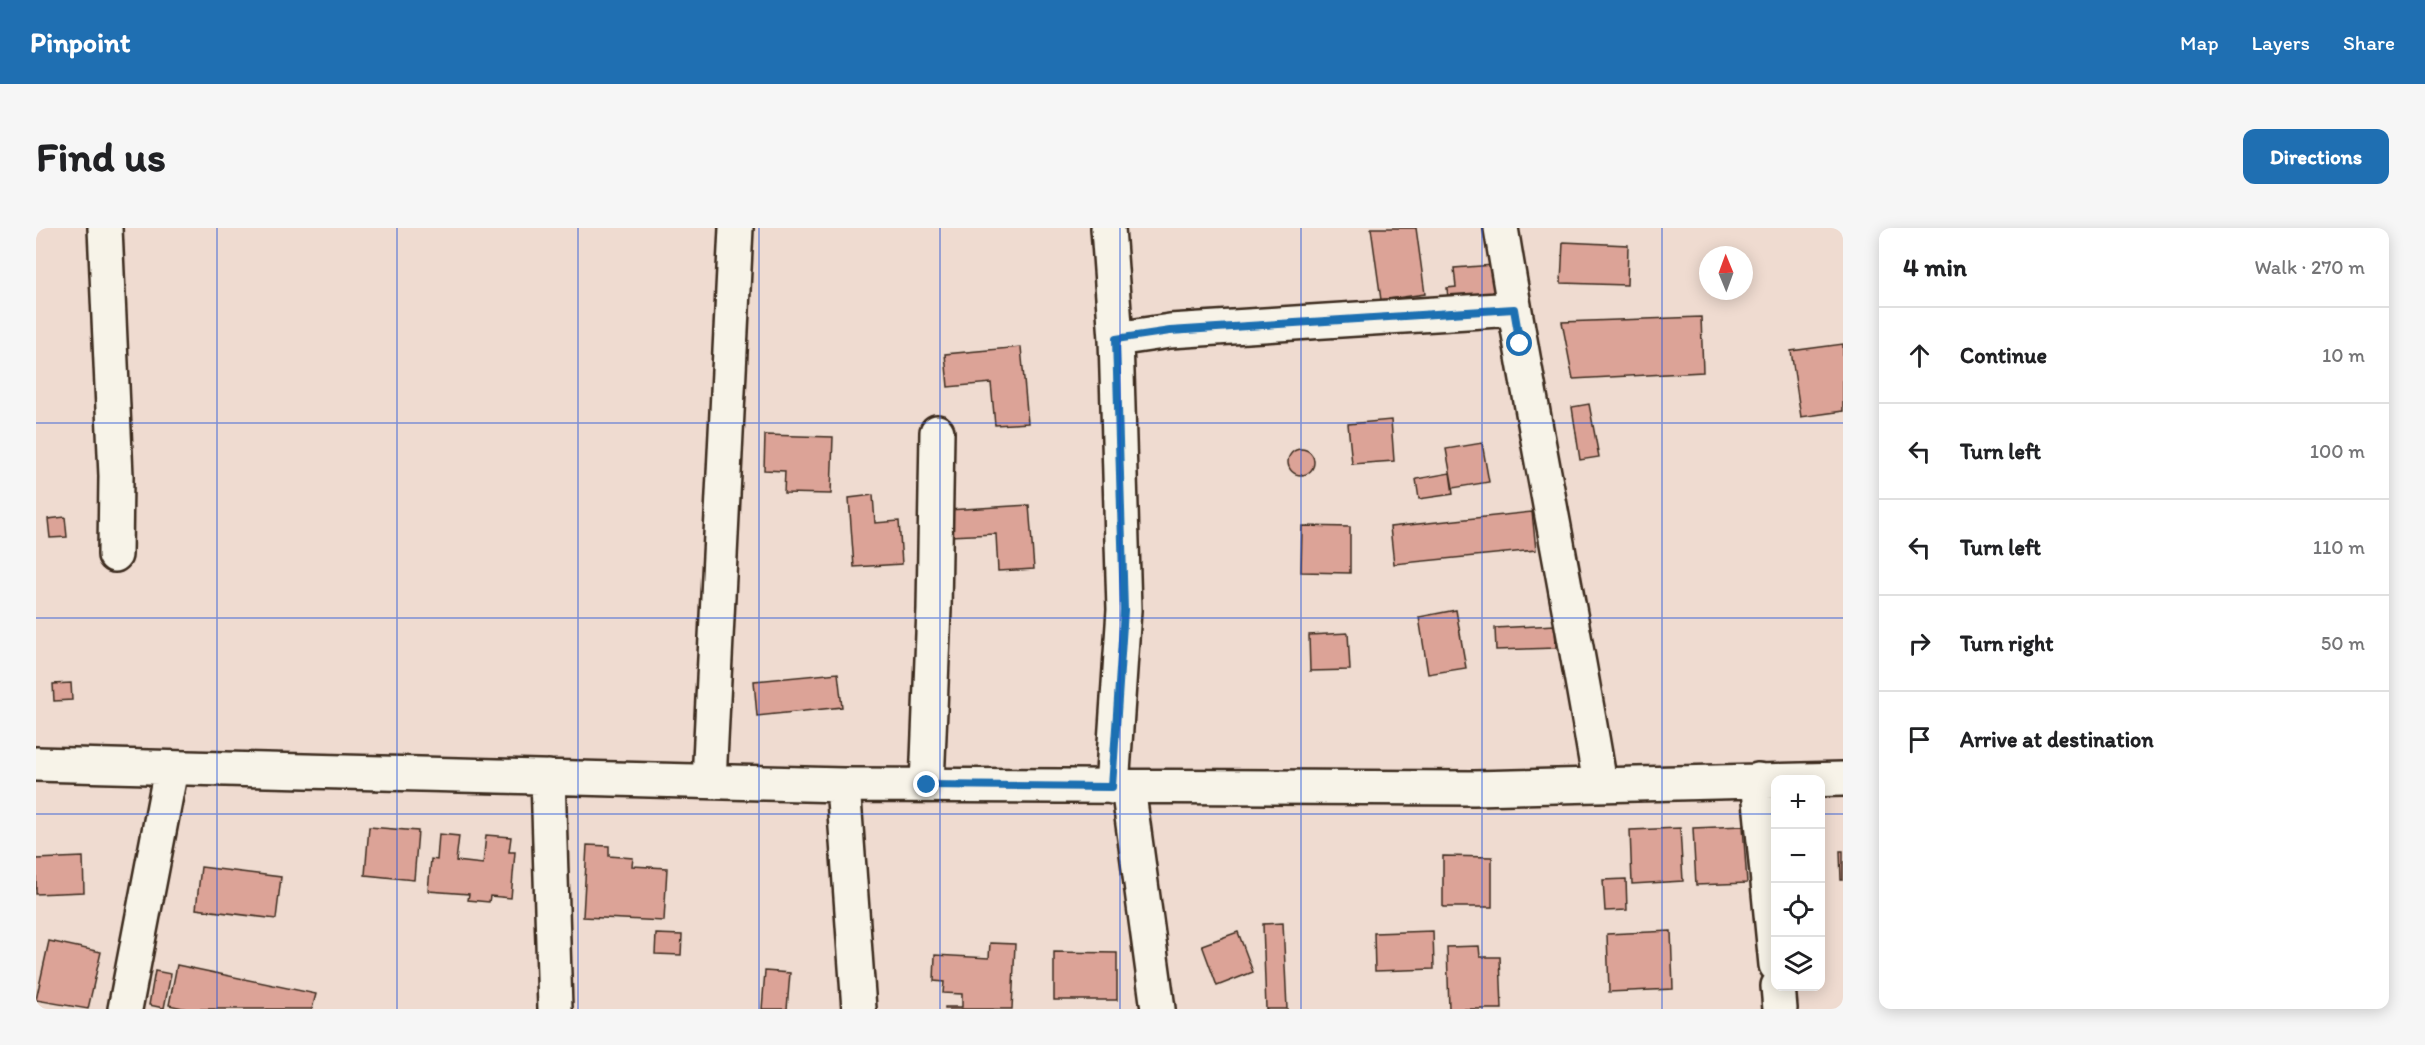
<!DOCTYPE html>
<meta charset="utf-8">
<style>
:root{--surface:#fff;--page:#f6f6f6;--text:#202124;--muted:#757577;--line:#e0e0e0;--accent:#1f6fb2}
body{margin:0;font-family:Itim,sans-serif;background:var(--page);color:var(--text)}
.controls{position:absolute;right:18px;bottom:18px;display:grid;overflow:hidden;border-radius:12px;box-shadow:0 3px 15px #0003}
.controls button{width:54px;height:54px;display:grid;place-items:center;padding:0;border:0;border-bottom:2px solid var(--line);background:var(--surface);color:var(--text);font:30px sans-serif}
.compass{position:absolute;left:1663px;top:18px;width:54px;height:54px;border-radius:50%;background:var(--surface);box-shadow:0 3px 15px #0003;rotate:359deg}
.stop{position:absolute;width:18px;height:18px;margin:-14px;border:4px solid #1f6fb2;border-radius:50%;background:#fff}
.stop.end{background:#1f6fb2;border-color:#fff;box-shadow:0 2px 6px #0008}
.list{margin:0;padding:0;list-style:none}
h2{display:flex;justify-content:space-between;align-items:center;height:78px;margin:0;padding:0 24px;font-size:26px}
h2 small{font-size:20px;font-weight:400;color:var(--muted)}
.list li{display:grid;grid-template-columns:39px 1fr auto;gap:18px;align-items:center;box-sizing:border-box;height:96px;padding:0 24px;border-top:2px solid var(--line)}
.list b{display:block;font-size:22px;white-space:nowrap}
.list em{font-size:20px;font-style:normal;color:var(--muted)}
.icon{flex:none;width:33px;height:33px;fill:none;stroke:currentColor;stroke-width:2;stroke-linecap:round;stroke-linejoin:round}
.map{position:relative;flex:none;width:1807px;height:781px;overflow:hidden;border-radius:12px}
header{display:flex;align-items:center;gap:36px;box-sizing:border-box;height:84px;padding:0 30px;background:var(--accent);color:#fff}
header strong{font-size:28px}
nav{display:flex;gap:33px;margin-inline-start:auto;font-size:21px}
.intro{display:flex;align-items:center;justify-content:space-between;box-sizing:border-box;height:144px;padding:0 36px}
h1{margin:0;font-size:42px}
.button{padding:15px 27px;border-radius:12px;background:var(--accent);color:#fff;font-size:21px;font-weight:700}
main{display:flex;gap:36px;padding:0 36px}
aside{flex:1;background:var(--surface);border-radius:12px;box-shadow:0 3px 15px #0003}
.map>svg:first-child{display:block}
.building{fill:#dca397;stroke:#3b2a1e;stroke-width:1.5}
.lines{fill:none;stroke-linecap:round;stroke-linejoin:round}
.minor-casing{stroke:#3b2a1e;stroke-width:38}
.minor{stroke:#f7f3e8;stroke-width:33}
.route{stroke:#1f6fb2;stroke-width:8}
.grid{fill:none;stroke:#1d4ed8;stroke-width:1.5;stroke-opacity:0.55}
</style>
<header>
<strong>Pinpoint</strong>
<nav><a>Map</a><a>Layers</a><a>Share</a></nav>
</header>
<div class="intro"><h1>Find us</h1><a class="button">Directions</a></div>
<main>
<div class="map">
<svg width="1807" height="781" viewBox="0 0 1807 781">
<rect width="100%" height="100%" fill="#efdbd0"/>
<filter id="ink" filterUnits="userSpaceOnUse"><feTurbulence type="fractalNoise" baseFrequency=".0167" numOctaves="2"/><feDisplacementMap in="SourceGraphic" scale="12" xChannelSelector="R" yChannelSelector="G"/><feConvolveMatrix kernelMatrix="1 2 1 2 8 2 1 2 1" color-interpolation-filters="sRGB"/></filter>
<g filter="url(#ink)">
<path class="building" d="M1335,0H1380L1389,66L1345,72Z
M1527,14L1592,17L1591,57L1525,55Z
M1458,37L1461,76L1413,80L1411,60L1420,59L1418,40Z
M1665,89L1667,144L1537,151L1526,94Z
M1807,116V183L1765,189L1755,123Z
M985,119L992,195L959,197L955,155L912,159L909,126Z
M1553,176L1563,229L1544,232L1536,179Z
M1355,192L1358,233L1316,236L1312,196Z
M729,207L797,209L795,266L748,265L749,243L728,242Z
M1446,215L1453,254L1417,260L1410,221Z
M1252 234a13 13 0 1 1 26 0a13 13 0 1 1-26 0Z
M1414,245L1417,266L1383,271L1380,251Z
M837,267L839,295L863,293L866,336L818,339L813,270Z
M993,277L998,341L962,343L960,306L913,308L912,282Z
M1496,284L1500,322L1358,336L1354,299Z
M29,289L31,309L14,310L12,291Z
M1266,298L1314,299V345L1265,344Z
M1420,382L1430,440L1392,446L1383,389Z
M1519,397L1520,420L1460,422L1459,400Z
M1312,405L1314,442L1274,443L1273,407Z
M802,445L806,479L721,488L718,453Z
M35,455L36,472L18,473L17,456Z
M1707,598L1711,655L1660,657L1657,600Z
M333,599L382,603L378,652L329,647Z
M1644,600L1647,653L1596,656L1594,602Z
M403,606L423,608L420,633L447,636L450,607L475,609L473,624H479L475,670L454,668L453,674L432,672L433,666L392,663L395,631L401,632Z
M551,617L573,618V628L597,630L596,638L631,640L628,693L547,689Z
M1804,623H1807V652H1805Z
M1407,628L1456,629V679H1407Z
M47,629L48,664L0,666V631Z
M165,639L245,649L240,691L160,681Z
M1590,651L1591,682L1569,683L1567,652Z
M1247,695L1251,781H1230L1227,696Z
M1397,703L1398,741L1339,743L1338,705Z
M1635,703L1637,761L1573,764L1571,706Z
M1202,704L1217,744L1181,758L1166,717Z
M620,706L646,707L645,727L619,726Z
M13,713L65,724L52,781L0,772Z
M954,715L979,716L976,781H909V779H926V766L907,765L908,754L898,753L899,727L953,730Z
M1443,718L1444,729H1464L1466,781H1413L1411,719Z
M1018,724L1081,725V772H1018Z
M141,737L280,766L276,781H151L133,777Z
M119,743L135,746L128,780L113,777Z
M729,743L754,745L751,781H726Z"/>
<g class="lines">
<g class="minor-casing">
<path id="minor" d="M69,0L80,248L79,327
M1072,0L1080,111L1088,382L1076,559
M1465,0C1495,186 1533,370 1564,556
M1080,111L1134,103L1478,81
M0,536L807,557L1438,560L1807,551
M512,549L519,781
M1722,552L1740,737
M673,553L700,0
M807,557L823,781
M891,557L898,381L901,204
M1092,559L1122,781
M1742,758L1744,781
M89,781L135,541"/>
</g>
<use href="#minor" class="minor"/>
</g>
</g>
<g class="lines" filter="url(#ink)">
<path class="route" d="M891,557L1076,559L1088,382L1080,111L1134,103L1478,81L1484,116"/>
</g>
<path class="grid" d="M181,0V781M361,0V781M542,0V781M723,0V781M904,0V781M1084,0V781M1265,0V781M1446,0V781M1626,0V781M0,195H1807M0,390H1807M0,586H1740M1784,586H1807"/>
</svg>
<div class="controls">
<button>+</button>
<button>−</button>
<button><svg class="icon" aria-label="locate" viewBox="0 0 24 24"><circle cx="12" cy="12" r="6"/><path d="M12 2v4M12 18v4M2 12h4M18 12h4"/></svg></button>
<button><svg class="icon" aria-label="layers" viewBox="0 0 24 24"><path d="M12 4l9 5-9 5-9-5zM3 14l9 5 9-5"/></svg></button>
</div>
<svg class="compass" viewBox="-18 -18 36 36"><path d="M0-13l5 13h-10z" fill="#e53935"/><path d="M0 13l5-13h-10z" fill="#757577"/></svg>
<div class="stop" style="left:1484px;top:116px"></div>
<div class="stop end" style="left:891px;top:557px"></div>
</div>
<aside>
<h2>4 min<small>Walk · 270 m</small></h2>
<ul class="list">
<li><svg class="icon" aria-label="ahead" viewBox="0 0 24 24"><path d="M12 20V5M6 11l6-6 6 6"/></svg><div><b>Continue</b></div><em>10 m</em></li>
<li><svg class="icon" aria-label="left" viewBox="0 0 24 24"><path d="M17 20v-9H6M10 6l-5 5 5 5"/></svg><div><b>Turn left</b></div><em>100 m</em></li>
<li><svg class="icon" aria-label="left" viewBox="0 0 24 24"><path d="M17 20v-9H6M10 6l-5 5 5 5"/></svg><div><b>Turn left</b></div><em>110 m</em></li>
<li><svg class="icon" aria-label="right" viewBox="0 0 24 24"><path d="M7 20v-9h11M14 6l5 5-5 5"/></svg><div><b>Turn right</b></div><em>50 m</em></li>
<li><svg class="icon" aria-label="arrive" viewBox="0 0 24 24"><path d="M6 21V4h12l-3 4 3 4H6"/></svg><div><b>Arrive at destination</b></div></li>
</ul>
</aside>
</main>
